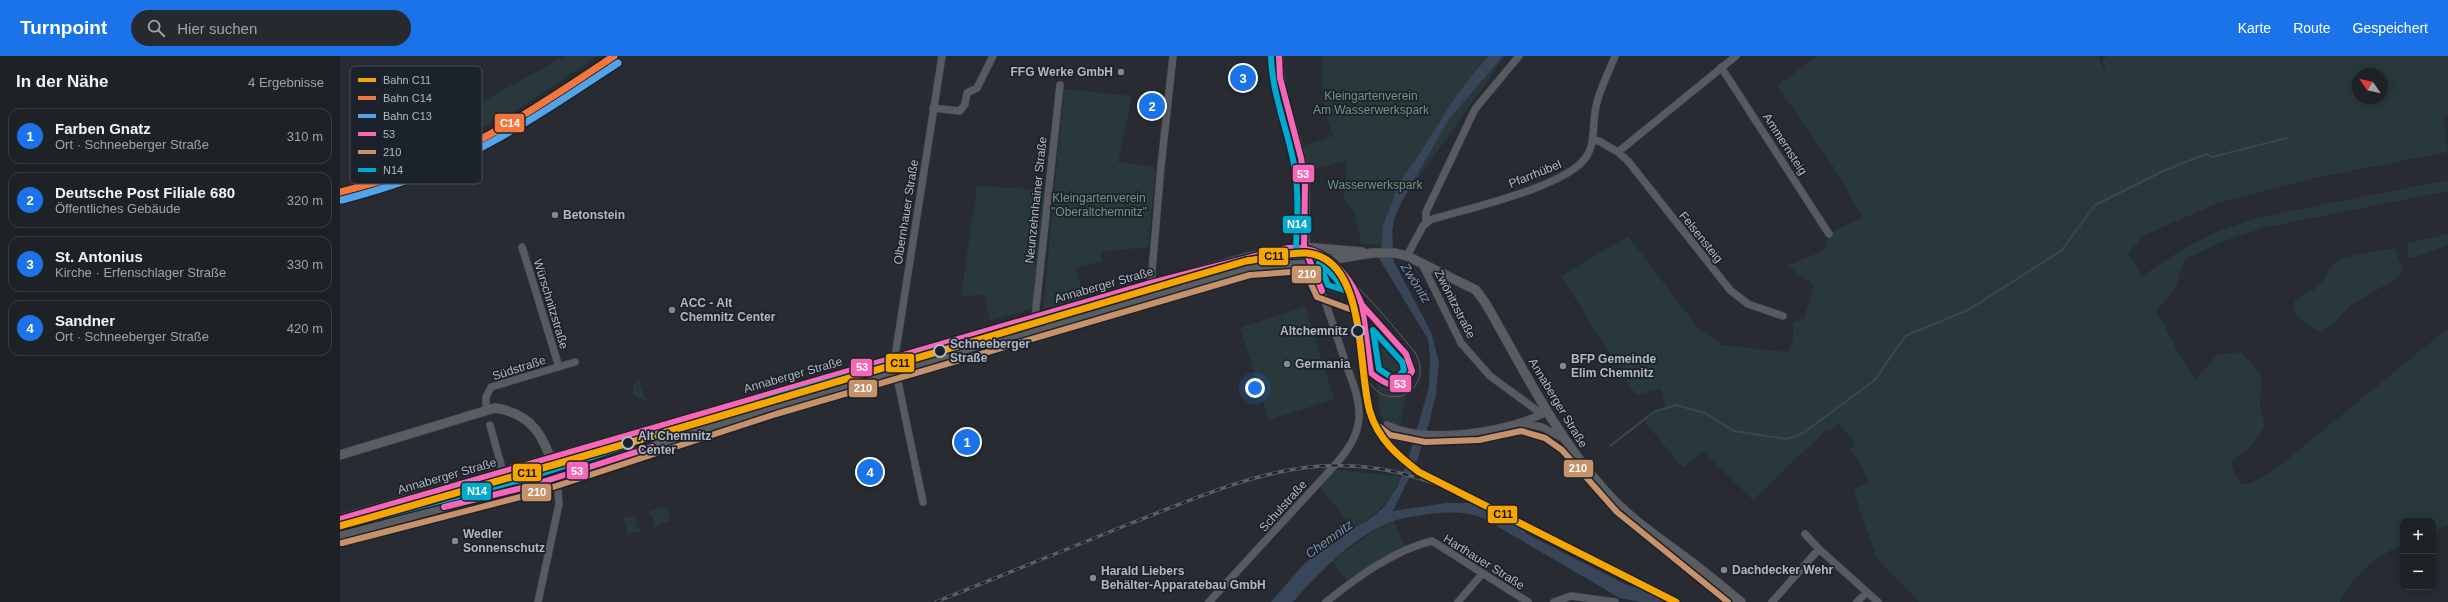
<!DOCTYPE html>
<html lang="de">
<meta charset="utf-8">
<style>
:root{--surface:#1e2126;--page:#26292e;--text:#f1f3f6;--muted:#a1a3a7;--line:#3c3e43;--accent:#1a73e8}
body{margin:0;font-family:Helvetica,sans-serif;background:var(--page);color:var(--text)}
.controls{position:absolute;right:12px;bottom:12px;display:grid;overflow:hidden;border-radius:8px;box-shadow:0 2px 10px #0003}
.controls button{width:36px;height:36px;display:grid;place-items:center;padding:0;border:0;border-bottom:1px solid var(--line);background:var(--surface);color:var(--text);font:20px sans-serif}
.compass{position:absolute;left:2012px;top:12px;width:36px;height:36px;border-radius:50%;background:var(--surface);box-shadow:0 2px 10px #0003;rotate:304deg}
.you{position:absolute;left:915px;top:332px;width:14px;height:14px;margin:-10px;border:3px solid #fff;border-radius:50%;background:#1a73e8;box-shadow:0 0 0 6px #1a73e833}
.badge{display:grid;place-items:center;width:26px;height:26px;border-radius:50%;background:var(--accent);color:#fff;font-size:13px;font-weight:700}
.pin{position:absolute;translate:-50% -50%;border:2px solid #fff;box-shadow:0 1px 4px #0006}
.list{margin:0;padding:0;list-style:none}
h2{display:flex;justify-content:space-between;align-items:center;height:52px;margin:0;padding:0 16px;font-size:17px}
h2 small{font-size:13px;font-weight:400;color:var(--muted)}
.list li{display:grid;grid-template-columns:26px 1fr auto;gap:12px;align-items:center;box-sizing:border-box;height:56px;margin:0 8px 8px;padding:0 8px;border:1px solid var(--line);border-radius:12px}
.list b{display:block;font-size:15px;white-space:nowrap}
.list p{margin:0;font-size:13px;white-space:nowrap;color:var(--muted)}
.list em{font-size:13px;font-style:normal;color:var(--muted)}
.icon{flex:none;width:22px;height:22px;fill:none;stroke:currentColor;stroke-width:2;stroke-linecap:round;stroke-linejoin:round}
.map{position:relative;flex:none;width:2108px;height:546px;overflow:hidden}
header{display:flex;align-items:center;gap:24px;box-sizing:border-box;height:56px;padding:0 20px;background:var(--accent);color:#fff}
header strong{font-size:19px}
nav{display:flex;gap:22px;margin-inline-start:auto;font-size:14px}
.search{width:280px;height:36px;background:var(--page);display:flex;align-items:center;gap:10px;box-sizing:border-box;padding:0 14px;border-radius:22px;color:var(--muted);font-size:15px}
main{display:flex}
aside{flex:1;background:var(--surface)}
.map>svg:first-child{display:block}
.green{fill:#29383a;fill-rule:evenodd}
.water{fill:#394559}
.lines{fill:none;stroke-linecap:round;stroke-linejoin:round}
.stream{stroke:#394559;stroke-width:2}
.minor-casing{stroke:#44474b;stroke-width:8}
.major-casing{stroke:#45484f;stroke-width:10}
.minor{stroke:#575a60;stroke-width:7}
.major{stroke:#595d62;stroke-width:9}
.tram{stroke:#5c5e64;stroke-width:1}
.rail-casing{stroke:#5c5e64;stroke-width:3.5}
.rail{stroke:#1c222b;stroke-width:2;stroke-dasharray:6;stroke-linecap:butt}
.bus-1-casing{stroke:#1c222b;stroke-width:9}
.bus-2-casing{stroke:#1c222b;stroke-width:9}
.bus-3-casing{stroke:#1c222b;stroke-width:9}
.bus-1{stroke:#fa66b7;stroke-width:6}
.bus-2{stroke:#c7916a;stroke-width:6}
.bus-3{stroke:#00a9ce;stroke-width:6}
.rail-1-casing{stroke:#1c222b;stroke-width:10}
.rail-2-casing{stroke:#1c222b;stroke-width:10}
.rail-3-casing{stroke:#1c222b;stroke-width:10}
.rail-1{stroke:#f7a600;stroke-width:7}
.rail-2{stroke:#f5763a;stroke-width:7}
.rail-3{stroke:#53a3e8;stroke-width:7}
.poi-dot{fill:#828790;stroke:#1c222b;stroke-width:1.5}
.stop-dot{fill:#1c222b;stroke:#b2b8c3;stroke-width:2}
.labels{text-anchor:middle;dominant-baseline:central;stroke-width:3.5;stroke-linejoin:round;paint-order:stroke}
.poi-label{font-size:12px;font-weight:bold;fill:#b2b8c3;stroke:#1c222b;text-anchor:start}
.park-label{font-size:12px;fill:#73967c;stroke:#1c222b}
.street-label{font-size:12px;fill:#b2b8c3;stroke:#1c222b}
.stop-label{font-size:12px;font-weight:bold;fill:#b2b8c3;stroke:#1c222b;text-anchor:start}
.water-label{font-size:13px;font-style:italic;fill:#7d8ea7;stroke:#1c222b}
.key{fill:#1c222b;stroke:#494f59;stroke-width:1}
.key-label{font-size:11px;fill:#b2b8c3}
.line-badge{stroke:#1c222b;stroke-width:1.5}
.badge-label{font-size:11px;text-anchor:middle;font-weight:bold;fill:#fff}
.pale-badge-label{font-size:11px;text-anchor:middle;font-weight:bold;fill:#111}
</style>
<header>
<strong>Turnpoint</strong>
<div class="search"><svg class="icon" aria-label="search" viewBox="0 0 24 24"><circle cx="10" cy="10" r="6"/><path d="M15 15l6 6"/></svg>Hier suchen</div>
<nav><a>Karte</a><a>Route</a><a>Gespeichert</a></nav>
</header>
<main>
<aside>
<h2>In der Nähe<small>4 Ergebnisse</small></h2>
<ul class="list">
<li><span class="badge">1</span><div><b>Farben Gnatz</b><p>Ort · Schneeberger Straße</p></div><em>310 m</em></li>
<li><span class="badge">2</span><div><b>Deutsche Post Filiale 680</b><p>Öffentliches Gebäude</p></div><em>320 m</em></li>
<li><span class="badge">3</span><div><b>St. Antonius</b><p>Kirche · Erfenschlager Straße</p></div><em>330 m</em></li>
<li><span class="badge">4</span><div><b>Sandner</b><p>Ort · Schneeberger Straße</p></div><em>420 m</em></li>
</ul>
</aside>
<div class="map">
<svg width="2108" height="546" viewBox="0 0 2108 546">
<rect width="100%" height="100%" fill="#282c32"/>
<path class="green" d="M225,0H258L175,55L99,92L107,65Z
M983,0H1165L1062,145C1056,158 1051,169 1053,183H1041L1040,189L1021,188L1015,157L1004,143L1007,104L965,116L964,90L993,80C982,50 981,32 983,0Z
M1477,0H1758L1770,25L1762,4L1767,0H2108V60L2103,61L2108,96L1974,122L1875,148L1803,180L1788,198L1802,220L1846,191L1880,174L1921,161L2108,124V135L1922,172L1884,185L1848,202L1842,210L1835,234L1816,254L1840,300L1856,323L1877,299L1901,296L1921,319L1920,353L1925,368C1922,378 1913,389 1904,396C1898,400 1894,401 1891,409L1900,428L1911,427L1933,415L2108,272V469L2093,476V465H2063V488C2037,500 2012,520 2000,546H1579L1536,501L1513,434L1529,425L1517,401L1509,394L1515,387L1499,368L1489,376L1487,373L1413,444L1363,395L1343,412L1305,366L1316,357L1326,354L1321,333L1296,339L1221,220L1288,180L1358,272L1382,289L1448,296L1453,284V267L1464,263L1474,229L1447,210L1485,194L1489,178L1523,161L1493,110L1437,30ZM2018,18H2042V42H2018Z
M724,33L792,40L778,106L816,111L808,191L762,196L761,205L736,212L745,245L703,255Z
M637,130L704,134L692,252L650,265L644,239L621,240Z
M2108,178V189C2100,191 2073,204 2069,201L2067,190L2068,187Z
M2055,192L2063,215L2059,221L2011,249L1995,266L1980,275C1970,271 1941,254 1959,241C1966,235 1971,238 1980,228C1986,221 1991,207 2001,203C2017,197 2038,196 2055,192Z
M991,211L1001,223L1007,240L988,235L983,220L985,214Z
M965,251L994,343L929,364L900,272Z
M1040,278C1050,280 1067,301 1067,312C1067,318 1063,322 1059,326L1045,325C1034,314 1031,299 1032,283Z
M301,322L299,323L305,343H307L308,346L298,342L293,337V330L297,323Z
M1035,323L1049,333L1068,329L1060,370L1046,365L1041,360Z
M991,413L1061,421C1050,445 1036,460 1013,472L978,428Z
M324,451L327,452L330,465L312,472L314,463L307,456Z
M296,459L295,469L302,475L288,478L283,462Z
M1053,465L1067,493L1010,528L992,505L1028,479Z"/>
<path class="water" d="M1149,0H1163L1109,63L1062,145L1054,163L1052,175L1054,206L1091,276L1099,307L1096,338L1090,364L1076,408L1053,455L1106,447H1131L1182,472L1187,478L1287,529L1301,532L1329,546H1301L1280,542L1143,462C1125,455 1109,456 1089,458C1077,460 1063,461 1051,466C1014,480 978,517 953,546H931L963,509L975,499L998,480L1027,465L1043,452L1057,431L1068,404L1089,331L1090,301L1088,283L1040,204L1043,170L1060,125L1075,105L1114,43L1132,19Z"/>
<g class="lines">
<path class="stream" d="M1270,390L1314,356L1336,349L1365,357L1394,375L1447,383L1463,377L1535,324L1565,280L1628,254L1721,195L1755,149L1823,115L1866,98L1872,101L1947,82"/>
<g class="minor-casing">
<path id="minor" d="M1381,11L1489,178
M593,52L620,55L625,48L627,37L637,32L653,0
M1253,84L1259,85L1278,96L1396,0
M1278,96L1288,105L1390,234L1408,248L1443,260
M1086,166V156L1135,53L1179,0
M182,191L219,311
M1067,200L1083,170L1090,164C1125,153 1227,131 1246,101C1256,87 1252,67 1256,51C1259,34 1269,16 1275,0
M1082,208L1121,287L1150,320L1202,358
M813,232L811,227L821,110L833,0
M695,261L720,29
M146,354V341L151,331L235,306
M1180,367L1202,371L1224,383
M150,369L163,416
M1047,369C1089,389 1164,375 1205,357
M583,446L554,307L602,0
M1465,478L1479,493L1538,546
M198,546L219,448L217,421
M869,546L995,409C1007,395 1018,381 1019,361C1020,341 1011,323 1005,305C994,272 984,239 970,207
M986,546C1016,522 1054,494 1092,485L1188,546
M1118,546L1142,518
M1214,546L1231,540L1275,546
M1432,546L1479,493
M1517,546L1527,536"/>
</g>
<g class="major-casing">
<path id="major" d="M939,0C938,45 962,84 965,129C967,155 960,182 970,207
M0,399L155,352C197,358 205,386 217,421
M0,463L908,201L964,191L1022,196
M0,479L111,449L190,430L434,350L909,211L970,207L1032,197H1055L1067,200L1136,234L1146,248C1183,312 1216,381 1267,437C1292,465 1324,485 1354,508C1370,520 1385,533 1401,546"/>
</g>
<use href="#minor" class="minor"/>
<use href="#major" class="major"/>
<path class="tram" d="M959,201C1001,198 1048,266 1074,295C1100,335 1038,366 1023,312
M712,262L743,256"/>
<g class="rail-casing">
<path id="rail" d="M596,546C660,520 725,494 789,468C912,420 992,380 1123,439"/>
</g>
<use href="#rail" class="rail"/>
<g class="bus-1-casing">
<path id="bus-1" d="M939,0L940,22L961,102L965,129L964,191L982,235
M1022,249L1066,298L1072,315C1060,337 1047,330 1031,317Z
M104,451L190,430L312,391
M0,463L811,227L942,193C982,185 1008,216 1022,249"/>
</g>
<g class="bus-2-casing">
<path id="bus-2" d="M2,487L192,438L436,358L910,219L965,215L977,241L1015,255L1028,353L1037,369L1050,379L1085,386L1139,384L1181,375L1205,382L1222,394L1277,456L1388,546"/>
</g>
<g class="bus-3-casing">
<path id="bus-3" d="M979,207L985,211L1007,235L988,229Z
M1033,274L1062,306L1064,314L1059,320L1051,321L1039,313Z
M0,471L188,422L432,342L907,203L963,199L956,191C957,166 959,140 955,114C949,76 932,40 931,0"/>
</g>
<use href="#bus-1" class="bus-1"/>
<use href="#bus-2" class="bus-2"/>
<use href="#bus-3" class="bus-3"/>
<g class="rail-1-casing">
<path id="rail-1" d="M0,470C303,385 604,293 906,205C923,203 949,196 966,197C1028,202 1017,313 1030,356C1038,383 1058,400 1079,416L1336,546"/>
</g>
<g class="rail-2-casing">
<path id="rail-2" d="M0,136C26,129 51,123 76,113C147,86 211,42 274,0"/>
</g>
<g class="rail-3-casing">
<path id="rail-3" d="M2,144C40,134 78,122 114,105C172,78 225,42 278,7"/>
</g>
<use href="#rail-1" class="rail-1"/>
<use href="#rail-2" class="rail-2"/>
<use href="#rail-3" class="rail-3"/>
</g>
<g class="poi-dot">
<circle cx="781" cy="16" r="4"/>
<circle cx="215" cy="159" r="4"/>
<circle cx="332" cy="254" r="4"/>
<circle cx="947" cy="308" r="4"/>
<circle cx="1223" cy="310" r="4"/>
<circle cx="115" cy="485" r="4"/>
<circle cx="1384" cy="514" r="4"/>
<circle cx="753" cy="522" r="4"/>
</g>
<g class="stop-dot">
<circle cx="1018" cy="275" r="6"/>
<circle cx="600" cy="295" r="6"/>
<circle cx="288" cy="387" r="6"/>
</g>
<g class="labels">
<g class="poi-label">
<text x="773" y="16" text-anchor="end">FFG Werke GmbH</text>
<text x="223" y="159">Betonstein</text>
<text x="340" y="247">ACC - Alt<tspan x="340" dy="14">Chemnitz Center</tspan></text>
<text x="1231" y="303">BFP Gemeinde<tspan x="1231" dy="14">Elim Chemnitz</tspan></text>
<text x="955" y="308">Germania</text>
<text x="123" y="478">Wedler<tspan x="123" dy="14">Sonnenschutz</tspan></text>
<text x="1392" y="514">Dachdecker Wehr</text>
<text x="761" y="515">Harald Liebers<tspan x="761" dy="14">Behälter-Apparatebau GmbH</tspan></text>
</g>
<g class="park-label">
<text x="1031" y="40">Kleingartenverein<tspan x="1031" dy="14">Am Wasserwerkspark</tspan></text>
<text x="1035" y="129">Wasserwerkspark</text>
<text x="759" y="142">Kleingartenverein<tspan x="759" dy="14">"Oberaltchemnitz"</tspan></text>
</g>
<g class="street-label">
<text transform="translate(1445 88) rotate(57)">Ammernsteig</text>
<text transform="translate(1195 118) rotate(-22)">Pfarrhübel</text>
<text transform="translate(696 144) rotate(-84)">Neunzehnhainer Straße</text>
<text transform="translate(566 156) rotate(-81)">Olbernhauer Straße</text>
<text transform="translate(1361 181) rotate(51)">Felsensteig</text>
<text transform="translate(764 229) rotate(-16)">Annaberger Straße</text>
<text transform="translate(211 248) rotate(73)">Würschnitzstraße</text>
<text transform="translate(1115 248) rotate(63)">Zwönitzstraße</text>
<text transform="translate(179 312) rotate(-18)">Südstraße</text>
<text transform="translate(453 319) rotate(-16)">Annaberger Straße</text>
<text transform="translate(1218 347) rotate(59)">Annaberger Straße</text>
<text transform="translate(107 420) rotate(-16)">Annaberger Straße</text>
<text transform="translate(943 450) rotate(-48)">Schulstraße</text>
<text transform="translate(1144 506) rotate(32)">Harthauer Straße</text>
</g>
<g class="stop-label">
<text x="1008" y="275" text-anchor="end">Altchemnitz</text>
<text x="610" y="288">Schneeberger<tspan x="610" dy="14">Straße</tspan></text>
<text x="298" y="380">Alt Chemnitz<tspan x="298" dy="14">Center</tspan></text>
</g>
<g class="water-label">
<text transform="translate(1076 227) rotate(58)">Zwönitz</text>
<text transform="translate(989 483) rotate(-36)">Chemnitz</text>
</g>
</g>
<rect x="10" y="10" width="132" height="118" rx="6" class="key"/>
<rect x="18" y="22" width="18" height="4" fill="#f7a600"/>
<rect x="18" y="40" width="18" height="4" fill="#f5763a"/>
<rect x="18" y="58" width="18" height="4" fill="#53a3e8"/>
<rect x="18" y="76" width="18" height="4" fill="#fa66b7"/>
<rect x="18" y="94" width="18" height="4" fill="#c7916a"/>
<rect x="18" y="112" width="18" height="4" fill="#00a9ce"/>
<g class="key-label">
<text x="43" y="28">Bahn C11</text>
<text x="43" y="46">Bahn C14</text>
<text x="43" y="64">Bahn C13</text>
<text x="43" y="82">53</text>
<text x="43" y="100">210</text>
<text x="43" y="118">N14</text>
</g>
<g class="line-badge">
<rect x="154" y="57" width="31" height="20" rx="4" fill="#f5763a"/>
<rect x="952" y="108" width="23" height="19" rx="4" fill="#fa66b7"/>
<rect x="942" y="159" width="30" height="19" rx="4" fill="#00a9ce"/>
<rect x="918" y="191" width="31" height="19" rx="4" fill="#f7a600"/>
<rect x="951" y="209" width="31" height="19" rx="4" fill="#c7916a"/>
<rect x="545" y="297" width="30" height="20" rx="4" fill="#f7a600"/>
<rect x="510" y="302" width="23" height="19" rx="4" fill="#fa66b7"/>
<rect x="1049" y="318" width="23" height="19" rx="4" fill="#fa66b7"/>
<rect x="508" y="323" width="30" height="19" rx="4" fill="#c7916a"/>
<rect x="1223" y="403" width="31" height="19" rx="4" fill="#c7916a"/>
<rect x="226" y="405" width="23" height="19" rx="4" fill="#fa66b7"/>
<rect x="172" y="407" width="30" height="19" rx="4" fill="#f7a600"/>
<rect x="121" y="426" width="31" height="19" rx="4" fill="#00a9ce"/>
<rect x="181" y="427" width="31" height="19" rx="4" fill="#c7916a"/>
<rect x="1147" y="449" width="31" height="19" rx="4" fill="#f7a600"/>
</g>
<g class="badge-label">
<text x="170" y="71">C14</text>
<text x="963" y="122">53</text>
<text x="957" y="172">N14</text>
<text x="967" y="222">210</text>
<text x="522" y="315">53</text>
<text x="1060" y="332">53</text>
<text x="523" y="336">210</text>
<text x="1238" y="416">210</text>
<text x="237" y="419">53</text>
<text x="137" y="439">N14</text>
<text x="197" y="440">210</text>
</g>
<g class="pale-badge-label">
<text x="934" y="204">C11</text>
<text x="560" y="311">C11</text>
<text x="187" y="421">C11</text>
<text x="1163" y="462">C11</text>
</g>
</svg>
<div class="controls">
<button>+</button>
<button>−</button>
</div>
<svg class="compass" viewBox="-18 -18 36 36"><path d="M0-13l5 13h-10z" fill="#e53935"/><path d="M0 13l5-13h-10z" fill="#a1a3a7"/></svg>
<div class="you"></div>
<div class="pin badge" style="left:627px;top:386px">1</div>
<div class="pin badge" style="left:812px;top:50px">2</div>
<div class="pin badge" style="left:903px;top:22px">3</div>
<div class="pin badge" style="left:530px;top:416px">4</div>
</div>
</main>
